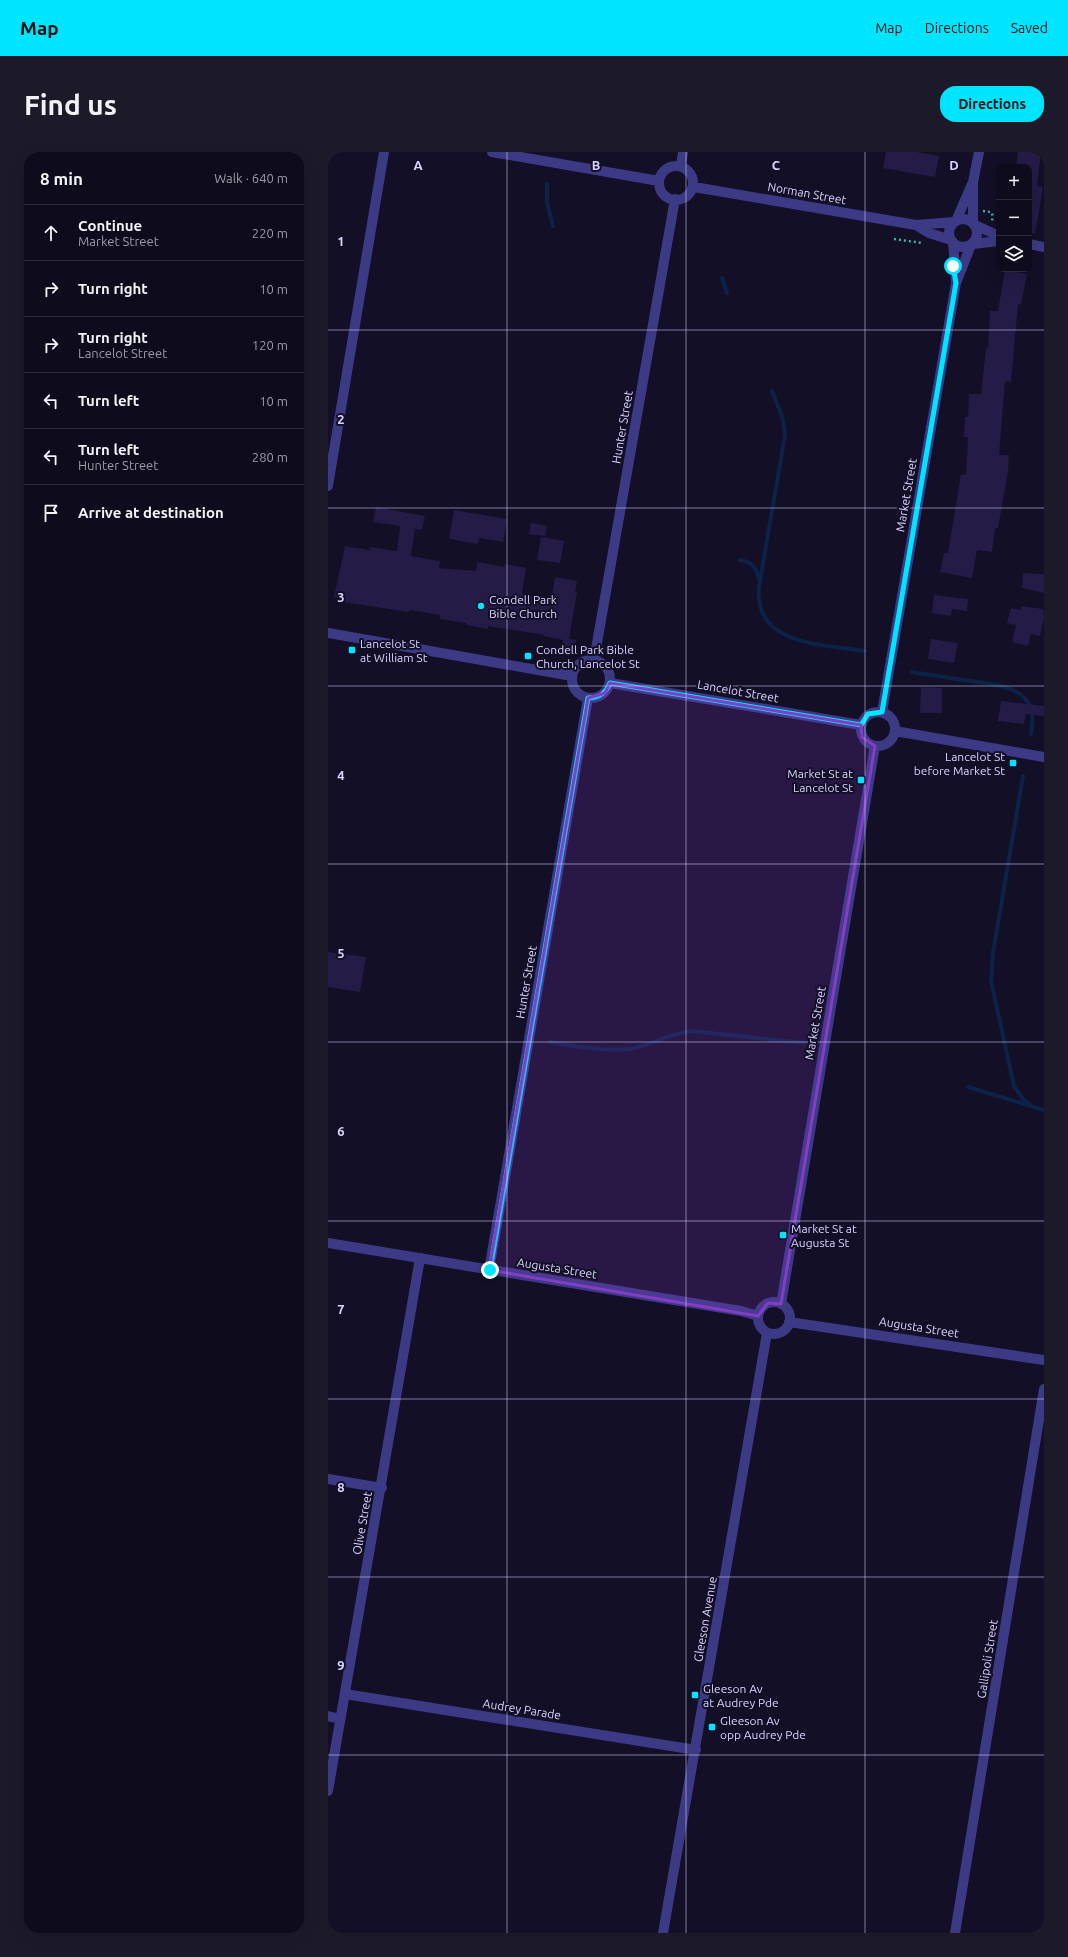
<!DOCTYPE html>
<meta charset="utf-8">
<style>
:root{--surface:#0e0b1c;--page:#1c1929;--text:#f1f3f6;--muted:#9b9ba3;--line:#2e2b3b;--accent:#00e5ff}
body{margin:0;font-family:Ubuntu,sans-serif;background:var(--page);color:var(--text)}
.controls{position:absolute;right:12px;top:12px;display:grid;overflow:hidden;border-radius:8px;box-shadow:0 4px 16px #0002}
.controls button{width:36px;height:36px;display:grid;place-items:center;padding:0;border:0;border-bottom:1px solid var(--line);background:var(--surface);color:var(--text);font:20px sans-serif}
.stop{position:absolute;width:12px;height:12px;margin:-9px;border:3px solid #00e5ff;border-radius:50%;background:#fff}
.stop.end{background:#00e5ff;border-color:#fff;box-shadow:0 1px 4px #0008}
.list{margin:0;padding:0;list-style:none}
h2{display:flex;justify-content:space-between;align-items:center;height:52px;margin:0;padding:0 16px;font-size:17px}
h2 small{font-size:13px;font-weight:400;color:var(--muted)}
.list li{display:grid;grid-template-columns:26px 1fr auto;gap:12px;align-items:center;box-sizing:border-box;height:56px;padding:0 16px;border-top:1px solid var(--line)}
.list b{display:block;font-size:15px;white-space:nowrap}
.list p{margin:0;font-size:13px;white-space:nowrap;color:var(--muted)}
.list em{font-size:13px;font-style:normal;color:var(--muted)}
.icon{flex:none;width:22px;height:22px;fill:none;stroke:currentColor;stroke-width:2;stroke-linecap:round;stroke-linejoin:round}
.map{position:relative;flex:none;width:716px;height:1781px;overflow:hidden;border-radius:16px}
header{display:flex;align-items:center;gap:24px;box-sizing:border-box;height:56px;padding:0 20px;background:var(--accent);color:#111}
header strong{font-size:19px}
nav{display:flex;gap:22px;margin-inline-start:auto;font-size:14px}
.intro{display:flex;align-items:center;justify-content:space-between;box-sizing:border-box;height:96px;padding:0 24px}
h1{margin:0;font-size:28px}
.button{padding:10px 18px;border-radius:16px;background:var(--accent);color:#111;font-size:14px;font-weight:700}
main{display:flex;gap:24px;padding:0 24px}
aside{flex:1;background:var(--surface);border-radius:16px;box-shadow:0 4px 16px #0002}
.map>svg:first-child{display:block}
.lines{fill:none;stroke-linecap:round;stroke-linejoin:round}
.stream{stroke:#0c2248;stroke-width:4}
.building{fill:#241b47}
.path{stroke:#2fb8b0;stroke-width:2.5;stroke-dasharray:2 3;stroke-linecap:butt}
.minor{stroke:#3d3a85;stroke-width:10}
.tertiary{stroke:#3d3a85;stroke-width:10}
.route{stroke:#00e5ff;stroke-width:5}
.marked{fill:#843dc5;fill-opacity:0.2;stroke:#843dc5;stroke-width:3;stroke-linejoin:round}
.grid{fill:none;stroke:#d9d4ff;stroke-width:1;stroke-opacity:0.55}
.poi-dot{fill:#00e5ff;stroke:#130f26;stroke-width:1.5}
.labels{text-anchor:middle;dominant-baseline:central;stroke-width:4;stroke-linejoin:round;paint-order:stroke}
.street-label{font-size:12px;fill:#d9d4ff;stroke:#130f26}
.poi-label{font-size:12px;fill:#d9d4ff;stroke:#130f26;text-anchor:start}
.grid-label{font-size:13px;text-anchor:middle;font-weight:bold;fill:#d9d4ff;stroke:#130f26;stroke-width:4;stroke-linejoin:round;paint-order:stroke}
</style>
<header>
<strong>Map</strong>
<nav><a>Map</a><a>Directions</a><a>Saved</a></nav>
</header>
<div class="intro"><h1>Find us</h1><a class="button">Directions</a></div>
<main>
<aside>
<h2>8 min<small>Walk · 640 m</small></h2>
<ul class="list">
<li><svg class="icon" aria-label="ahead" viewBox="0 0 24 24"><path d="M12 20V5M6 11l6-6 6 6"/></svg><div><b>Continue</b><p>Market Street</p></div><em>220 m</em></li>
<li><svg class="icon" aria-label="right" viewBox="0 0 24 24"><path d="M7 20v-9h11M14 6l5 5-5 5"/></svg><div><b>Turn right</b></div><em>10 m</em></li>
<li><svg class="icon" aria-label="right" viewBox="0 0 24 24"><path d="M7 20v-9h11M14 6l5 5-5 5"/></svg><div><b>Turn right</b><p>Lancelot Street</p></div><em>120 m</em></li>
<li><svg class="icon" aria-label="left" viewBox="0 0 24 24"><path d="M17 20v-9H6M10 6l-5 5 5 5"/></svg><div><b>Turn left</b></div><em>10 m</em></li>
<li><svg class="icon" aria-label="left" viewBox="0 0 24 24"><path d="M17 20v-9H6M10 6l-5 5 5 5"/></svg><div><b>Turn left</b><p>Hunter Street</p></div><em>280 m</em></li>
<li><svg class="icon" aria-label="arrive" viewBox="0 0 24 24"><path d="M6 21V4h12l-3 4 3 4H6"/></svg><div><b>Arrive at destination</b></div></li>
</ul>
</aside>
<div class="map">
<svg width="716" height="1781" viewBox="0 0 716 1781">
<rect width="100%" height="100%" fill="#130f26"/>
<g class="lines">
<path class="stream" d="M219,32V51L225,74
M394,126L399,141
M444,239L455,267L457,283L431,435C426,494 494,492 536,499
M412,408C423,410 429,415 431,427
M584,520C603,523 623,526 642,529C677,534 712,536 703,582
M695,624L665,801L663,829L686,934L695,947L705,955
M222,890C244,894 285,901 307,896C326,892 343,881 363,879L476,891
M640,935L716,958"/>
</g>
<path class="building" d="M558,0H589L611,4L607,25L555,16Z
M690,0H713L709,34L715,35L707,82L701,81V15H688Z
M677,118L699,122L693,153L690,152L683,230L677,229L671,303H681L680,320L670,376H667L664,400L649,398L644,426L612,420L616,401H620L633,322L638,323L640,285H636L637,265H640L641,242H653L658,196L660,197L662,159H670Z
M48,355L97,364L94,378L87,377L83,404L112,409L111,416L148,419L149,410L177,415V412L198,416L194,442L223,448L227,425L249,429L247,439L249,440L241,487L248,488L245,502L233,500L235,488L216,484L217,483L160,474V477L138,473V471L112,467V463L82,458L81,460L15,450L16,447L6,445L17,394L42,398V395L69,399L72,374L45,370Z
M126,358L179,367L175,390L151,386L150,392L121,387Z
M203,371L219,374L217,384L201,382Z
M213,385L236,389L232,411L209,408Z
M695,421L716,422V441L694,436Z
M606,443L640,447L639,459L624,457L623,464L604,461Z
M694,454L715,457L716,465L712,484L703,482L700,494L684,490L688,473L679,471L683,456L693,458Z
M603,487L630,491L626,511L600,507Z
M593,535L614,536V561H592Z
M673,549L716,554V564L698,562L696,572L670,569Z
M0,800L38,805L32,840L0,835Z"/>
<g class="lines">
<path class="path" d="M655,59L663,60L665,64L664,69
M566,87L594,91"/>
<path class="minor" d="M164,0L331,29
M353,14L355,0
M331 31a17 17 0 1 1 34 0a17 17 0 1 1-34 0Z
M366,35L588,73L626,70
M621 81a14 14 0 1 1 28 0a14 14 0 1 1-28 0Z
M628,69L644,32
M645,71V30L651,0
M588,73L601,81L623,88
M647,73L671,84
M625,90L628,131
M645,92L671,89
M701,92L716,95
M0,334L56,0
M0,481L244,524
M266,508L347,47
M244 527a19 19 0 1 1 38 0a19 19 0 1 1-38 0Z
M282,531L533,573
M533 577a17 17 0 1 1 34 0a17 17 0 1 1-34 0Z
M554,560L628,131L643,93
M567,579L716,605
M161,1118L260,546
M453,1152L547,594
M0,1327L54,1336
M17,1542L368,1598
M0,1564L12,1567
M0,1639L92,1106
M335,1781L439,1181
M627,1781L716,1237"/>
<path class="tertiary" d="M0,1091L413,1159L430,1164
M430 1166a16 16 0 1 1 32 0a16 16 0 1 1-32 0Z
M461,1170L716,1208"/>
</g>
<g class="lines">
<path class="route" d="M162,1118L260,546C272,546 278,541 282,531L533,573L540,562L554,560L628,131L625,114"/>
</g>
<path class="marked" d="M282,531L533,573L534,585L547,594L453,1152L440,1151L430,1164L161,1118L260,546L277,541Z"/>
<path class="grid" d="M179,0V1781M358,0V1781M537,0V1781M0,178H716M0,356H716M0,534H716M0,712H716M0,890H716M0,1069H716M0,1247H716M0,1425H716M0,1603H716"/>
<g class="poi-dot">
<circle cx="153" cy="454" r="4"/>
<rect x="20" y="494" width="8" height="8" rx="2"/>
<rect x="196" y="500" width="8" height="8" rx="2"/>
<rect x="681" y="607" width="8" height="8" rx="2"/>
<rect x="529" y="624" width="8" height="8" rx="2"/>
<rect x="451" y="1079" width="8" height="8" rx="2"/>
<rect x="363" y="1539" width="8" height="8" rx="2"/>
<rect x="380" y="1571" width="8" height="8" rx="2"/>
</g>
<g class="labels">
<g class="street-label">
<text transform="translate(479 41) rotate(10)">Norman Street</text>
<text transform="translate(294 275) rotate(-80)">Hunter Street</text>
<text transform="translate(578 343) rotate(-80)">Market Street</text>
<text transform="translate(410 539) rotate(10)">Lancelot Street</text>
<text transform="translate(198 830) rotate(-80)">Hunter Street</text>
<text transform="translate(487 871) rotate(-80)">Market Street</text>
<text transform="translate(229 1116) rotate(9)">Augusta Street</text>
<text transform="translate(591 1175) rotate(9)">Augusta Street</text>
<text transform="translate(34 1371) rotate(-80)">Olive Street</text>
<text transform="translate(377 1467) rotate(-80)">Gleeson Avenue</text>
<text transform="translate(659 1507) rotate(-81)">Gallipoli Street</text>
<text transform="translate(194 1557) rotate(9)">Audrey Parade</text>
</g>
<g class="poi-label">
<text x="161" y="447">Condell Park<tspan x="161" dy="14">Bible Church</tspan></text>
<text x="32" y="491">Lancelot St<tspan x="32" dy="14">at William St</tspan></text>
<text x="208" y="497">Condell Park Bible<tspan x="208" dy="14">Church, Lancelot St</tspan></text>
<text x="677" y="604" text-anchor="end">Lancelot St<tspan x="677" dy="14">before Market St</tspan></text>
<text x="525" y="621" text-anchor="end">Market St at<tspan x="525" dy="14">Lancelot St</tspan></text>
<text x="463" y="1076">Market St at<tspan x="463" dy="14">Augusta St</tspan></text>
<text x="375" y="1536">Gleeson Av<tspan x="375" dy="14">at Audrey Pde</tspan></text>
<text x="392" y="1568">Gleeson Av<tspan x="392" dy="14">opp Audrey Pde</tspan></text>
</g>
</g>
<g class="grid-label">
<text x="90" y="18">A</text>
<text x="268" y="18">B</text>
<text x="448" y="18">C</text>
<text x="626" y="18">D</text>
<text x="13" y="94">1</text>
<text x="13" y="272">2</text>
<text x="13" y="450">3</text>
<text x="13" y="628">4</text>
<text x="13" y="806">5</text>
<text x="13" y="984">6</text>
<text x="13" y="1162">7</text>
<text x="13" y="1340">8</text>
<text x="13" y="1518">9</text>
</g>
</svg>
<div class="controls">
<button>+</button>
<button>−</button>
<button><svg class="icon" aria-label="layers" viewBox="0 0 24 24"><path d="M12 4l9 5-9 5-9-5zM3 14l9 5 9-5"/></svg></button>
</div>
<div class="stop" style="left:625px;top:114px"></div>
<div class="stop end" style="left:162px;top:1118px"></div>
</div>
</main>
